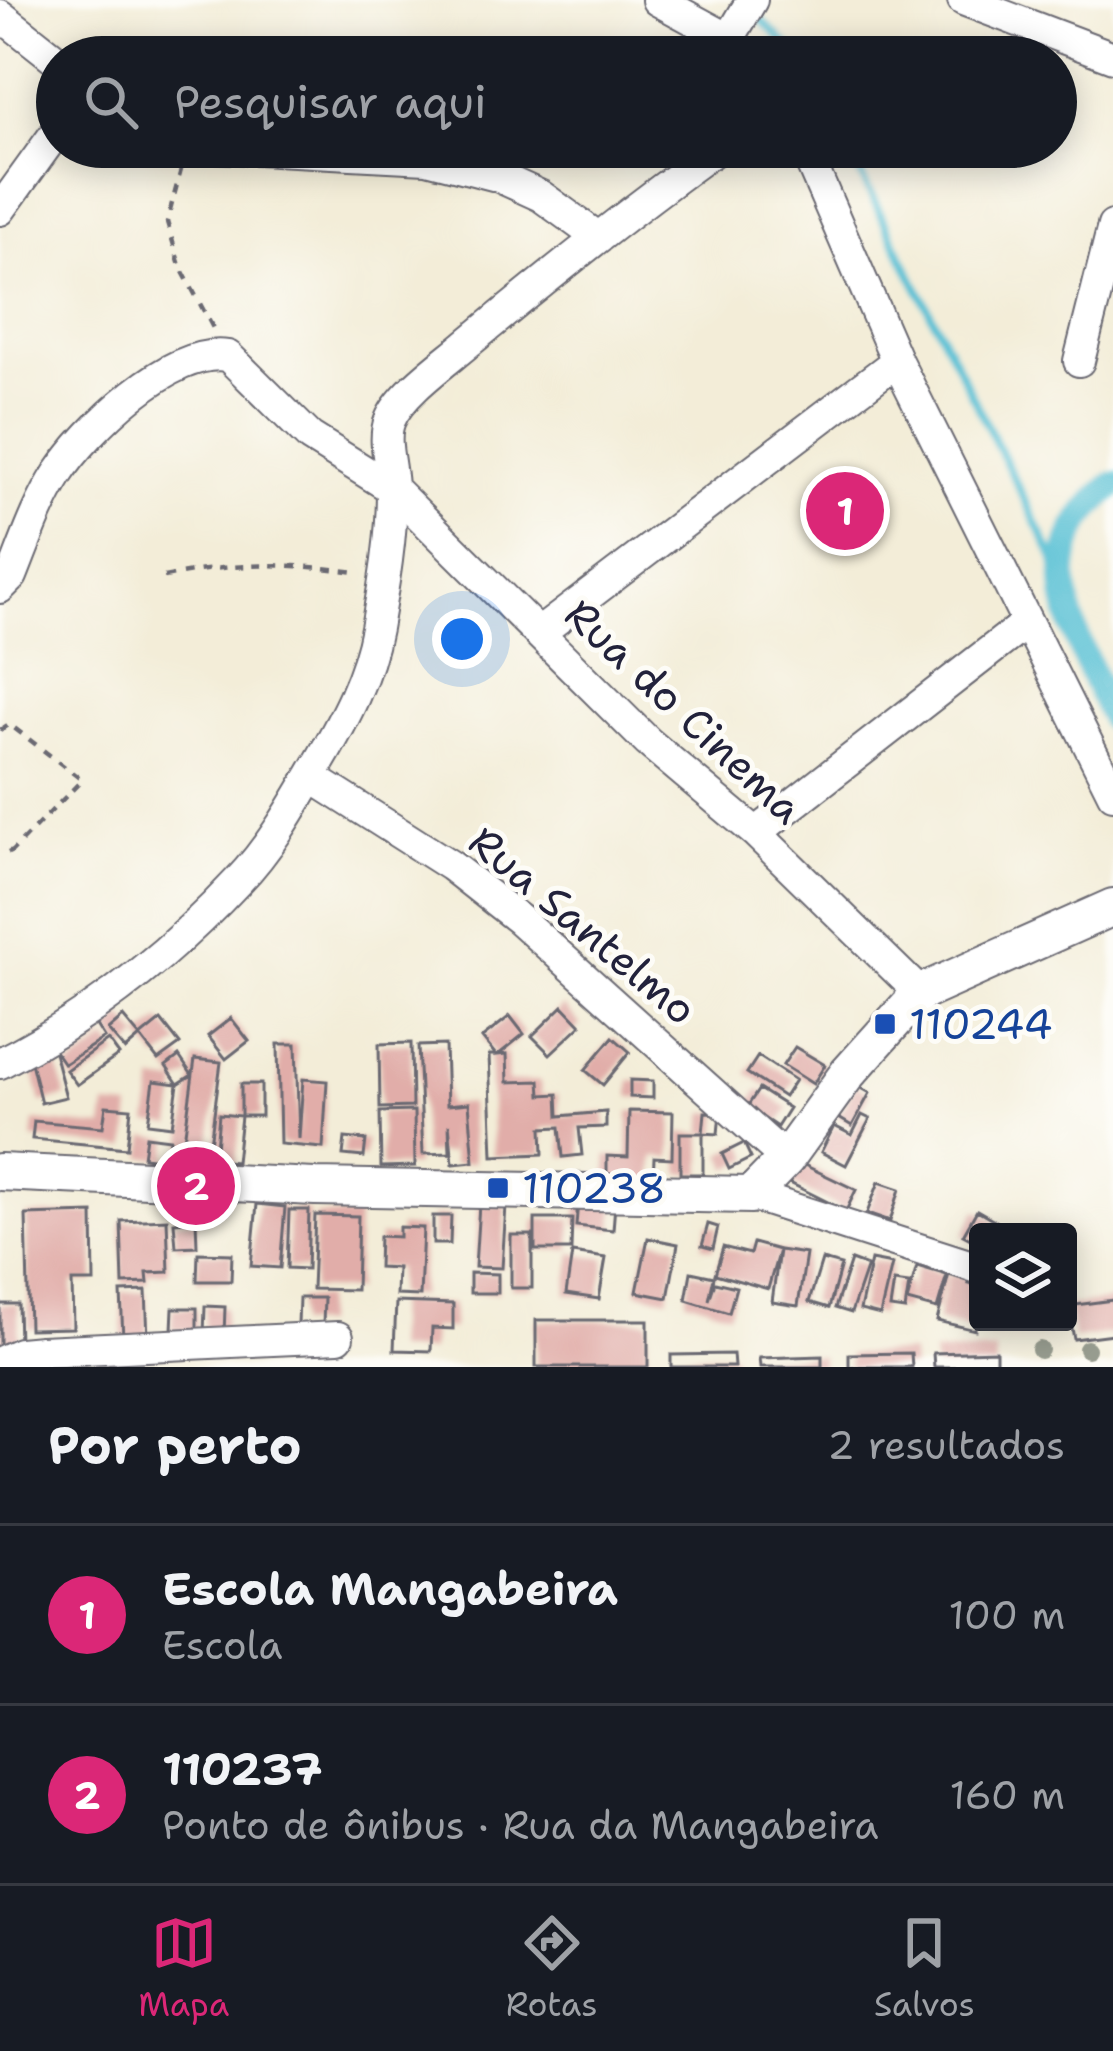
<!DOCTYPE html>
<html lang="pt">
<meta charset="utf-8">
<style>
:root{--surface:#171b24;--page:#242831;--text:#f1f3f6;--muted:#9ea1a6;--line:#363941;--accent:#db2777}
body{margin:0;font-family:"Shantell Sans",sans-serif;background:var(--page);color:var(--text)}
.controls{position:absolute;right:36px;bottom:36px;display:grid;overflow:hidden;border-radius:12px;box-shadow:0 6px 30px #0003}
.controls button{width:108px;height:108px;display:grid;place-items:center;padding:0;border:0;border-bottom:3px solid var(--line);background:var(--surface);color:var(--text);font:60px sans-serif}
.you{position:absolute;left:462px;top:639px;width:42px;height:42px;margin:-30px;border:9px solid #fff;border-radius:50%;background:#1a73e8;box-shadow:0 0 0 18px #1a73e833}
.badge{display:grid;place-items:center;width:78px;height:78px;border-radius:50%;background:var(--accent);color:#fff;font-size:39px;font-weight:700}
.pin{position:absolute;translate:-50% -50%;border:6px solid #fff;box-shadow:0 3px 12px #0006}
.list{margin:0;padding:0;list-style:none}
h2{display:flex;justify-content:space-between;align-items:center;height:156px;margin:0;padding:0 48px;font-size:51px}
h2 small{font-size:39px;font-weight:400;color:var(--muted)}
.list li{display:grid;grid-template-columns:78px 1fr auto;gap:36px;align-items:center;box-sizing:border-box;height:180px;padding:0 48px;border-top:3px solid var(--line)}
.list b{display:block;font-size:45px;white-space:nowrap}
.list p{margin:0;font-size:39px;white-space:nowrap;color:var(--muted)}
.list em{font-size:39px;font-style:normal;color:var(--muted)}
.icon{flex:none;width:66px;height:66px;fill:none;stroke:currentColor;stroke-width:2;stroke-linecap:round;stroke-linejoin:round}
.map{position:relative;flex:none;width:1113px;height:1367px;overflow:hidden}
.search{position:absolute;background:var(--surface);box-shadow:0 6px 30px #0003;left:36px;right:36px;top:36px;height:132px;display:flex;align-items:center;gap:30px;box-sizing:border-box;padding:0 42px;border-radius:66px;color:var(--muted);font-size:45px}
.sheet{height:516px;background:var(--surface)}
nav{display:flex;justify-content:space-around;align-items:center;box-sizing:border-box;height:168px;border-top:3px solid var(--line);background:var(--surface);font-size:33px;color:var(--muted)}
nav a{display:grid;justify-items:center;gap:6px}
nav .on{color:var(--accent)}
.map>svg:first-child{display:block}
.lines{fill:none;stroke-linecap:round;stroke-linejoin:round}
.stream{stroke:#57c0d4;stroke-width:8}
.canal{stroke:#57c0d4;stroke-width:27}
.building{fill:#e1ada9}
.minor-casing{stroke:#6b6972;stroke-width:34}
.tertiary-casing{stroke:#6b6972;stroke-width:40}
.path{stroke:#6b6972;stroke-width:4.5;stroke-dasharray:9 9;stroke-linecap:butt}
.minor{stroke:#fff;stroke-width:30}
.tertiary{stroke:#fff;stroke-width:36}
.tree{fill:#979c8f}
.transit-dot{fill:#1a4fb4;stroke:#fdfcf7;stroke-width:4.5}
.labels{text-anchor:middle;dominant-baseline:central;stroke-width:10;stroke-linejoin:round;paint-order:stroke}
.street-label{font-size:42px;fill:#22223b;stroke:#fdfcf7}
.transit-label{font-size:42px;fill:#164399;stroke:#fdfcf7;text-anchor:start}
</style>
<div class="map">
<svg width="1113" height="1367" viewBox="0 0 1113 1367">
<rect width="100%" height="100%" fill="#fdfcf7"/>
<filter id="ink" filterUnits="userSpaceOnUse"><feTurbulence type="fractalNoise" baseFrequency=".00833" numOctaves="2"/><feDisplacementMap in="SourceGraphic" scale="24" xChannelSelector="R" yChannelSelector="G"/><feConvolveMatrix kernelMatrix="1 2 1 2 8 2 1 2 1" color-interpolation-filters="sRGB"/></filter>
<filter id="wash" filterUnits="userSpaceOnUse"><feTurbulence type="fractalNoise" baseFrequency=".004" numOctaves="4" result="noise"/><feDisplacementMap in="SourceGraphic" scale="48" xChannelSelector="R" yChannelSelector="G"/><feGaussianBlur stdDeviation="2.7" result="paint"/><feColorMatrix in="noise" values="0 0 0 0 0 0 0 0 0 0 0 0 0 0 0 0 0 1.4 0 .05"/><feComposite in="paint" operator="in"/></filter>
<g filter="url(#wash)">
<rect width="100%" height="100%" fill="#f3edd8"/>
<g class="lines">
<path class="stream" d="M754,13L799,57
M847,147L1062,574"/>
<path class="canal" d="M1113,485C1025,555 1076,637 1113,719"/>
</g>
<g id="blocks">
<path class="building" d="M563,1006L581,1025L550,1054L532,1036Z
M510,1016L524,1034L498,1055L507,1054L508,1082L540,1081L541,1095L558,1094L559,1116L606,1112V1127L579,1128L582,1155L563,1157L560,1127L542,1128L543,1154L493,1156L489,1055H496L482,1038Z
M123,1017L140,1037L125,1050L108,1030Z
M231,1018L249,1041L226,1059L208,1036Z
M161,1020L180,1044L158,1060L140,1037Z
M94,1022L104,1038L64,1064L53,1048L66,1097L41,1103L29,1054Z
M613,1037L630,1052L603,1085L585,1070Z
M108,1040L119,1055L77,1085L66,1070Z
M411,1043L412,1107L380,1108L379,1044Z
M278,1044H296L299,1139L303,1079L327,1081L323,1148L280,1144Z
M445,1045L447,1105L469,1103L474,1162L453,1164L449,1124L450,1153L423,1154L418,1046Z
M795,1047L825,1065L813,1084L783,1065Z
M179,1056L192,1075L178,1084L166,1066Z
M758,1056L795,1080L784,1097L747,1073Z
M195,1059L221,1062L208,1158L182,1155Z
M630,1080L653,1081V1098L630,1097Z
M154,1081L178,1084L172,1126L148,1123Z
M241,1084H261V1116H241Z
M856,1085L870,1093L852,1126L837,1117Z
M759,1089L789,1108L777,1127L747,1107Z
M106,1106L131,1108L127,1148L32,1139L34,1121L103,1127Z
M414,1111L415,1166L381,1167L380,1112Z
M629,1111L673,1112L672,1158L654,1157L653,1180L607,1179V1156L628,1157Z
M705,1112L720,1113L718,1134L703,1133Z
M219,1114L241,1116L236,1162L215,1160Z
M862,1115L870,1119L846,1165L821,1152L834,1126L852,1135Z
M680,1133H703V1174H680Z
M146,1136L170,1139L168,1160L143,1157Z
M345,1138L366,1140L364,1157L343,1155Z
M744,1143L751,1158L729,1169L722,1154Z
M800,1163L856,1190L846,1211L790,1183Z
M879,1182L900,1189L890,1221L867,1213Z
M578,1201L615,1204L613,1230L576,1226Z
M257,1204L285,1207L280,1268L251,1266Z
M479,1204L506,1206L502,1268L475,1267Z
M289,1210H309L307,1269L287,1268Z
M977,1210L996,1221L989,1232H978V1243L963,1235Z
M93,1213L94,1282H72L73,1328L29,1329L26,1215Z
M315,1215L358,1216L356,1290L312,1289Z
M433,1216H451L450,1244H433Z
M167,1219L169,1272L147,1273L148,1283L123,1284L121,1221Z
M535,1219H572L571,1250H535Z
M196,1220L197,1246L176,1247L174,1222Z
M708,1224L718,1227L713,1249L702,1246Z
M399,1227L423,1228L420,1296L396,1295L397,1268L378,1267L379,1236L399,1237Z
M511,1235H532V1288H511Z
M648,1238L678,1244L668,1298L637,1292Z
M753,1243L779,1250L768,1289L715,1274L723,1247L750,1254Z
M779,1250L806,1254L798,1306L772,1302Z
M198,1253L232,1254L231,1281H197Z
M572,1253L606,1258L599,1299L566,1294Z
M822,1260L841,1265L829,1308L809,1302Z
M851,1260L867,1266L851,1313L835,1308Z
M871,1260L892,1264L880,1315L860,1310Z
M917,1266L947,1275L937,1309L907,1301Z
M691,1272L714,1277L709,1300L715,1282L736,1287L729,1313L686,1300Z
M470,1273L498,1274V1293H470Z
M949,1274L971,1279L969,1284L978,1286L975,1330L937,1321Z
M894,1282L909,1284L905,1310L890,1308Z
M146,1291L148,1338L123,1339L121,1292Z
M299,1298H324L323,1325L298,1324Z
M1113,1300V1334L1074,1339L1068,1306Z
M396,1302L453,1304V1329L432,1328L431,1351L394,1350Z
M0,1304H18L19,1344L0,1345Z
M205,1306L225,1307L224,1336L204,1335Z
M173,1308H197V1331L172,1330Z
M536,1320H648V1367H536Z
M996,1351V1367H934L933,1353Z
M911,1353L912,1367H849V1354Z
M733,1354L734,1367H671V1355Z
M822,1356V1367H760L759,1358Z"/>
</g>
</g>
<g filter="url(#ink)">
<use href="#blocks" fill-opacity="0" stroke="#6b6972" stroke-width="3"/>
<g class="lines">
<g class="minor-casing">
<path id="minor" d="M657,0L729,39L745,57
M963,0L1113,57
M0,15L57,60
M729,39L752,0
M216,147L427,158L497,176L541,196L596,236
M804,147L897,361L1113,794
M0,210L57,131
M1079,361L1113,226
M0,588L12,576C26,541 38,505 58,474C87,430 172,346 228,356L310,437L393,489L648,742L756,833L920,993
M539,633L897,361
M311,777L451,866L520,920L786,1159
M756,833L1026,623
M0,1063C89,1018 170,954 238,881C271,847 296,802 320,761C345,718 367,677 376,628C384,583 392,538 392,492C393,470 381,441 390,420C401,393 446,362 468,343C550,275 632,209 719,147
M751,1195L978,1268
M0,1362L20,1353L41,1351L338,1337"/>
</g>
<g class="tertiary-casing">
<path id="tertiary" d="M0,1172L315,1187L751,1195L786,1159L848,1073L920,993L1113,907"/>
</g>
<path class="path" d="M186,151L167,222L180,266L214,330
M164,577C236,563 283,562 355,572
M0,730L9,724L82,780L12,851L0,857"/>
<use href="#minor" class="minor"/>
<use href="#tertiary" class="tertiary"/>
</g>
<g class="tree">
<circle cx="1087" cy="1349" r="9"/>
<circle cx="1040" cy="1350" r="9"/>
</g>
</g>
<g class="transit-dot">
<rect x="873" y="1012" width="24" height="24" rx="6"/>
<rect x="486" y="1176" width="24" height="24" rx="6"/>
</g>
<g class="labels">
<g class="street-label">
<text transform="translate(684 711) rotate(43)">Rua do Cinema</text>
<text transform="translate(583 925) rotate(40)">Rua Santelmo</text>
</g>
<g class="transit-label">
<text x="909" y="1024">110244</text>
<text x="522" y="1188">110238</text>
</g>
</g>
</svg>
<div class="controls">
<button><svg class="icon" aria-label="layers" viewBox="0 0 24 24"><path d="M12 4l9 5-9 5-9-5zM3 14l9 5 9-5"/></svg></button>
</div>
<div class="you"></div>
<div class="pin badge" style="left:845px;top:511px">1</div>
<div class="pin badge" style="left:196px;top:1186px">2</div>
<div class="search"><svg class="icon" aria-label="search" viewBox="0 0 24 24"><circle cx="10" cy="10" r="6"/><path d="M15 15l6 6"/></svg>Pesquisar aqui</div>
</div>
<section class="sheet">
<h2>Por perto<small>2 resultados</small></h2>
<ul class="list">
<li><span class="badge">1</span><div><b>Escola Mangabeira</b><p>Escola</p></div><em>100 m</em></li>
<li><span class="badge">2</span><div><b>110237</b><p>Ponto de ônibus · Rua da Mangabeira</p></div><em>160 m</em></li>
</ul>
</section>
<nav>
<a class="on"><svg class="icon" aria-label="map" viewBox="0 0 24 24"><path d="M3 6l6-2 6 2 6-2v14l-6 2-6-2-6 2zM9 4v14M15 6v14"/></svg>Mapa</a>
<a><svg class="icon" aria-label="directions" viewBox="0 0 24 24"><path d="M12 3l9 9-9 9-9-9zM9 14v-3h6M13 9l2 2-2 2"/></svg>Rotas</a>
<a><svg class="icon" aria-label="saved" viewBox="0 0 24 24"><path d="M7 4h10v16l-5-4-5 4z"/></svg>Salvos</a>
</nav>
